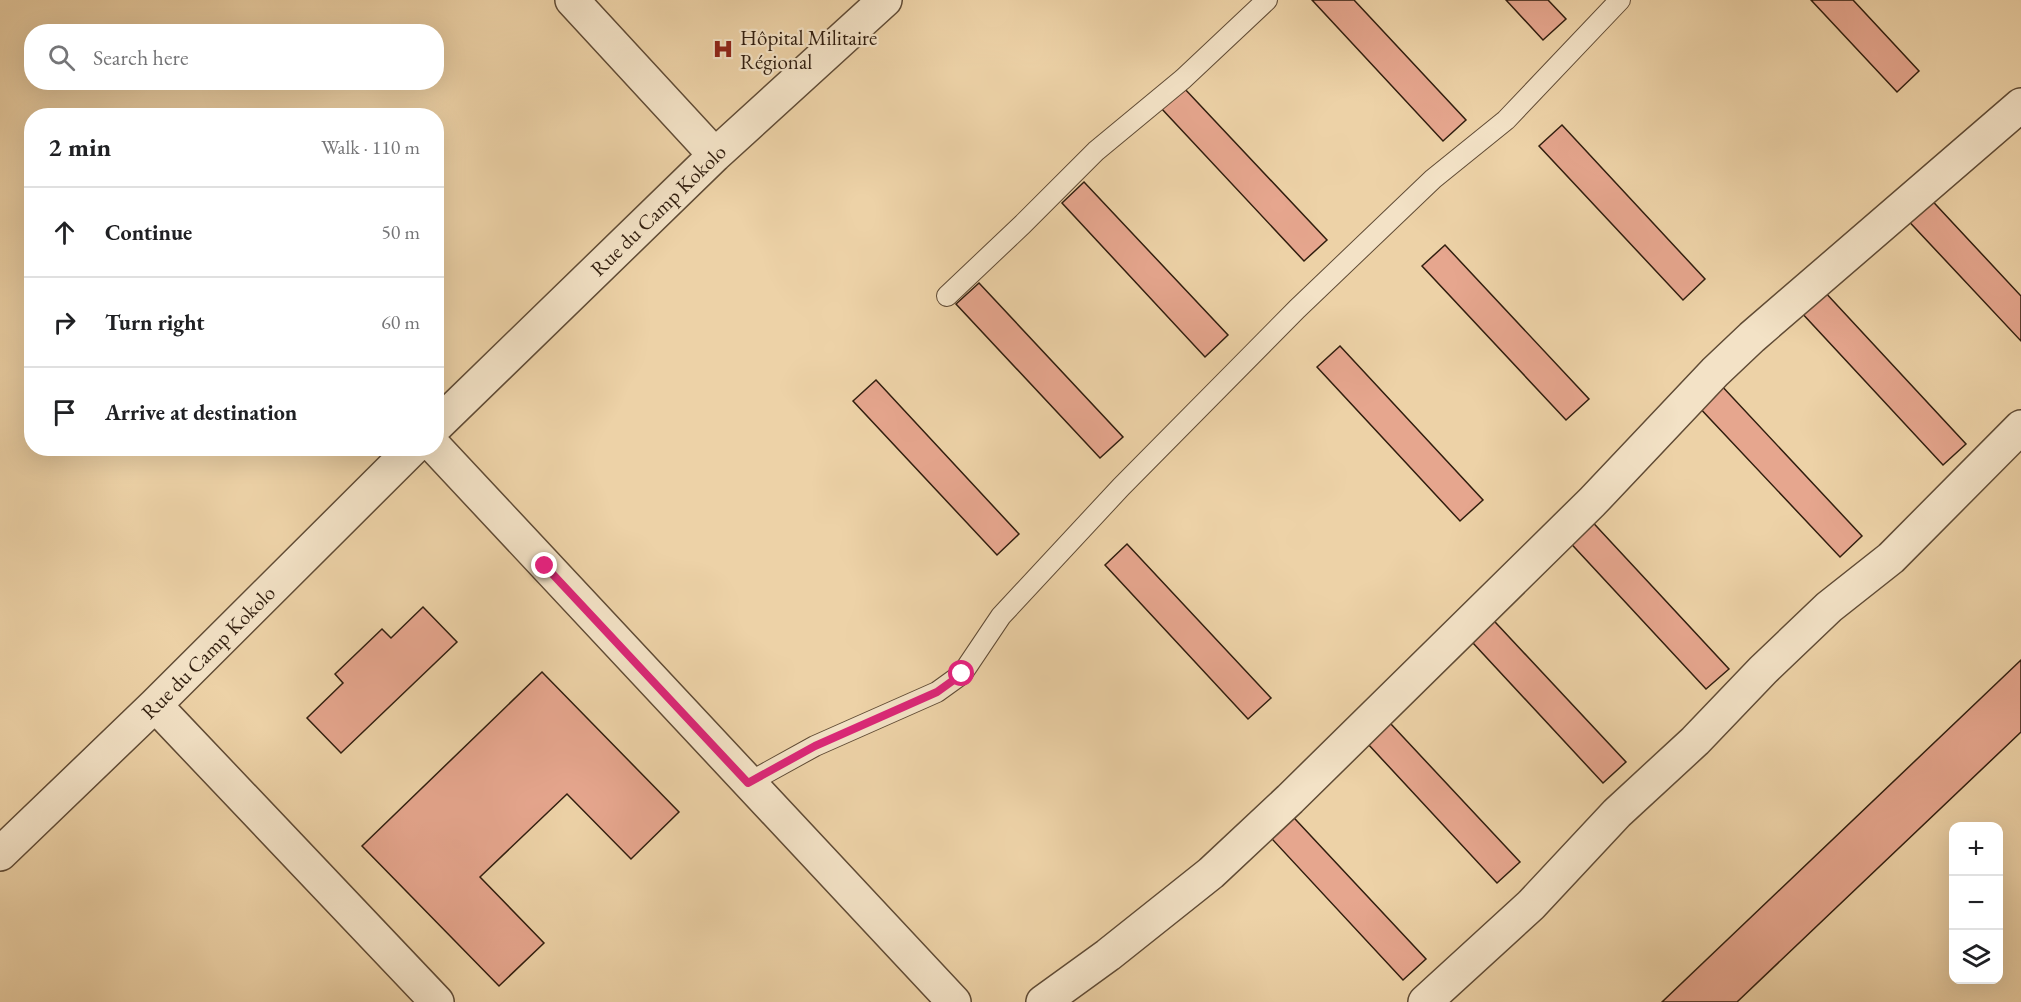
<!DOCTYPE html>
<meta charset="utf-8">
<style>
:root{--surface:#fff;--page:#f2f2f2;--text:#202124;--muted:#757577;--line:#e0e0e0}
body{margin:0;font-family:"EB Garamond",serif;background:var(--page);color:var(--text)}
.controls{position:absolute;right:18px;bottom:18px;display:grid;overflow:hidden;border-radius:12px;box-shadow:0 6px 24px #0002}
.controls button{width:54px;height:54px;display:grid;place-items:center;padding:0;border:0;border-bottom:2px solid var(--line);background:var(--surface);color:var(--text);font:30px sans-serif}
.stop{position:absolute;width:18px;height:18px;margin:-14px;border:4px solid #db2777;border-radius:50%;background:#fff}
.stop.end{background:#db2777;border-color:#fff;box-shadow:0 2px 6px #0008}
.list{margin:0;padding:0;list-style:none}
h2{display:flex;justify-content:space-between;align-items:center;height:78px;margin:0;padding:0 24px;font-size:26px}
h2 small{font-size:20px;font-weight:400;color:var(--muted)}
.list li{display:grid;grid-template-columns:39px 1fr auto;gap:18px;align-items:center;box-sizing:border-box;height:90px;padding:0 24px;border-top:2px solid var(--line)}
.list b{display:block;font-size:22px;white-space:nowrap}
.list em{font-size:20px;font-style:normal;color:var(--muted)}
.icon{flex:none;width:33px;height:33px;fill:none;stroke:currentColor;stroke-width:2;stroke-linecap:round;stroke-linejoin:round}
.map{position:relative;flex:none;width:2021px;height:1002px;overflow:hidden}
.search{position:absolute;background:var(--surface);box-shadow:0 6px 24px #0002;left:24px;top:24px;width:420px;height:66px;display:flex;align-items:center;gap:15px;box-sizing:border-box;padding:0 21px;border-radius:24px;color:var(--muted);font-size:22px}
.panel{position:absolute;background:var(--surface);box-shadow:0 6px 24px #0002;left:24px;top:108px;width:420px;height:348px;border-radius:24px}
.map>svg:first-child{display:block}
.building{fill:#e6a68e;stroke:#311e0f;stroke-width:1.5}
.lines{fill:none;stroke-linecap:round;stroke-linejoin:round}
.lane-casing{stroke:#604b35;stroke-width:22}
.street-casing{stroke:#604b35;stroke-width:36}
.lane{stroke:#f3e2c6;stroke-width:20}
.street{stroke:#f3e2c6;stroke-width:33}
.route{stroke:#db2777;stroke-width:8}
.labels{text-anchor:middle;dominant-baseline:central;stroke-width:4.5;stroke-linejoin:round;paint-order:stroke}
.poi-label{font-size:21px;fill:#311e0f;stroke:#f3e2c6;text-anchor:start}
.street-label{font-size:21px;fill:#311e0f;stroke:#f3e2c6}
</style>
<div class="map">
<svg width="2021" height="1002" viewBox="0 0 2021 1002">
<rect width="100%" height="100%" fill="#edd2a7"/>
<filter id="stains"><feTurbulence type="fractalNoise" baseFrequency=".00333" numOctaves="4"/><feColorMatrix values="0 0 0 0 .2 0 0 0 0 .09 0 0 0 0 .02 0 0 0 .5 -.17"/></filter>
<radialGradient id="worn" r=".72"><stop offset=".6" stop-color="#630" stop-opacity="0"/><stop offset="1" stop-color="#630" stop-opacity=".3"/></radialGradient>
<path class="building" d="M1312,0H1354L1466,120L1443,141Z
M1506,0H1548L1566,19L1543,40Z
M1811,0H1853L1919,71L1897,92Z
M1183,87L1327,240L1304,261L1161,108Z
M1562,125L1705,279L1683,300L1539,146Z
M1084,182L1228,335L1205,357L1062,203Z
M1924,192L2021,296V341L1901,213Z
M1445,245L1589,399L1566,420L1422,266Z
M979,283L1123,437L1100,458L956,304Z
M1823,290L1966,444L1943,465L1800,311Z
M1340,346L1483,500L1460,521L1317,367Z
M876,380L1019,534L997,555L853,401Z
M1719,383L1862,536L1840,557L1696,404Z
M1585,514L1729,669L1706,689L1563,535Z
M1127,544L1271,698L1248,719L1105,565Z
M423,607L457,642L341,753L307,718L343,683L335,674L382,629L391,638Z
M1482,608L1626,762L1603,783L1460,629Z
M2021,660V732L1737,1002H1662Z
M542,672L679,812L631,859L567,794L480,877L544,943L499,986L362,846Z
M1376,708L1520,862L1497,883L1354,729Z
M1282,805L1426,959L1403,980L1260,826Z"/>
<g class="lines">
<g class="lane-casing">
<path id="lane" d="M947,296L1023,224L1096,151L1183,79L1267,0
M748,783L815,746L937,692L962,674L1001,616L1121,487L1297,309L1433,179L1506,120L1620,0"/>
</g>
<g class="street-casing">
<path id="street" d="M572,0L715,155
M436,426L715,155L885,0
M436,448L954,1002
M155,705L437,1002
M0,854L155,705L413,448
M1043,1002L1108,955L1211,873L1290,799L1592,502L1715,372L1752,337L2021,105
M1425,1002L1531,905L1617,813L1695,741L1763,670L1829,607L1891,558L2021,427"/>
</g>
<use href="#lane" class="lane"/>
<use href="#street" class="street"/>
</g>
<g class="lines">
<path class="route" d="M545,566L748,783L815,746L937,692L962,674"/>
</g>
<defs>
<g id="hospital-bare" transform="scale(1.62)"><path d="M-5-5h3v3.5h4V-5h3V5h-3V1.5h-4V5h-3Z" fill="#8f2418" stroke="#f3e2c6" stroke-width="2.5" paint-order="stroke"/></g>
</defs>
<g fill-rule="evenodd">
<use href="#hospital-bare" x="723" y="49"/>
</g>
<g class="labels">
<g class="poi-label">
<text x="740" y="37">Hôpital Militaire<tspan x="740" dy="24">Régional</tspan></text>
</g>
<g class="street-label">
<text transform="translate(658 210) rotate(-44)">Rue du Camp Kokolo</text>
<text transform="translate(208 652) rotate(-45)">Rue du Camp Kokolo</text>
</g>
</g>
<rect width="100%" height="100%" filter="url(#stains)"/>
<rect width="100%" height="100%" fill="url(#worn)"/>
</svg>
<div class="controls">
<button>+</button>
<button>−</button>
<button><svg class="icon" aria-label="layers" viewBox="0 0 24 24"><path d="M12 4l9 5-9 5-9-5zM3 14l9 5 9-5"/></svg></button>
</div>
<div class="stop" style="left:962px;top:674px"></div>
<div class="stop end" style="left:545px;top:566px"></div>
<div class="search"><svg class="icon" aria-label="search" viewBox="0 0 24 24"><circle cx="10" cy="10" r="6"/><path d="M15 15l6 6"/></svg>Search here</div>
<section class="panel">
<h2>2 min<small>Walk · 110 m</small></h2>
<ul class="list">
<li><svg class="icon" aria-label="ahead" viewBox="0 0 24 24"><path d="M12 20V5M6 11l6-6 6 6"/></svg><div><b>Continue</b></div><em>50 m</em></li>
<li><svg class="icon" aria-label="right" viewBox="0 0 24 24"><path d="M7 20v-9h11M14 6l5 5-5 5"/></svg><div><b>Turn right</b></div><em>60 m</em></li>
<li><svg class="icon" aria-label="arrive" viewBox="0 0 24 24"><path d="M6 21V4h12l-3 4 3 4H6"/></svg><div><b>Arrive at destination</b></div></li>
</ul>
</section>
</div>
